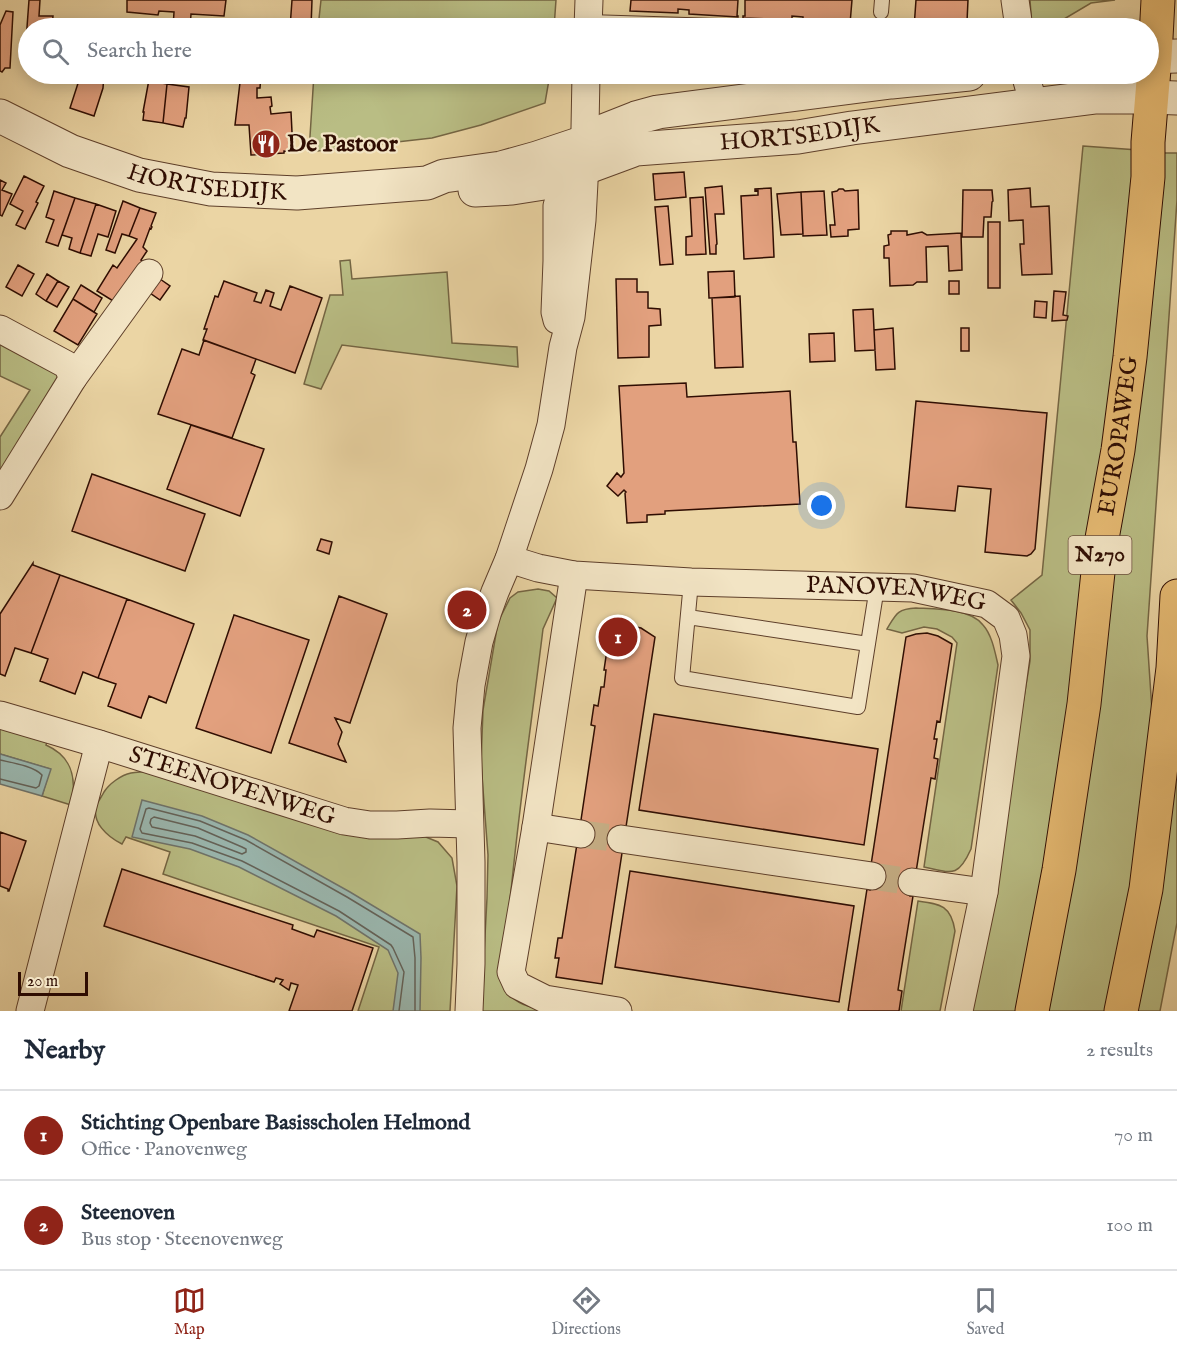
<!DOCTYPE html>
<meta charset="utf-8">
<style>
:root{--surface:#fff;--page:#f2f2f3;--text:#1f2937;--muted:#747a83;--line:#e0e1e3;--accent:#8f2418}
body{margin:0;font-family:"IM FELL English",serif;background:var(--page);color:var(--text)}
.scale{position:absolute;left:18px;bottom:15px;width:70px;box-sizing:border-box;padding-left:6px;border:3px solid #2f0d02;border-top:0;font-size:16px;line-height:21px;white-space:nowrap;color:#2f0d02;-webkit-text-stroke:4px #f2e4c4;paint-order:stroke}
.you{position:absolute;left:822px;top:506px;width:21px;height:21px;margin:-15px;border:4px solid #fff;border-radius:50%;background:#1a73e8;box-shadow:0 0 0 9px #1a73e833}
.badge{display:grid;place-items:center;width:39px;height:39px;border-radius:50%;background:var(--accent);color:#fff;font-size:20px;font-weight:700}
.pin{position:absolute;translate:-50% -50%;border:3px solid #fff;box-shadow:0 2px 6px #0006}
.list{margin:0;padding:0;list-style:none}
h2{display:flex;justify-content:space-between;align-items:center;height:78px;margin:0;padding:0 24px;font-size:26px}
h2 small{font-size:20px;font-weight:400;color:var(--muted)}
.list li{display:grid;grid-template-columns:39px 1fr auto;gap:18px;align-items:center;box-sizing:border-box;height:90px;padding:0 24px;border-top:2px solid var(--line)}
.list b{display:block;font-size:22px;white-space:nowrap}
.list p{margin:0;font-size:20px;white-space:nowrap;color:var(--muted)}
.list em{font-size:20px;font-style:normal;color:var(--muted)}
.icon{flex:none;width:33px;height:33px;fill:none;stroke:currentColor;stroke-width:2;stroke-linecap:round;stroke-linejoin:round}
.map{position:relative;flex:none;width:1177px;height:1011px;overflow:hidden}
.search{position:absolute;background:var(--surface);box-shadow:0 3px 15px #0003;left:18px;right:18px;top:18px;height:66px;display:flex;align-items:center;gap:15px;box-sizing:border-box;padding:0 21px;border-radius:33px;color:var(--muted);font-size:22px}
.sheet{height:258px;background:var(--surface)}
nav{display:flex;justify-content:space-around;align-items:center;box-sizing:border-box;height:84px;border-top:2px solid var(--line);background:var(--surface);font-size:16px;color:var(--muted)}
nav a{display:grid;justify-items:center;gap:3px}
nav .on{color:var(--accent)}
.map>svg:first-child{display:block}
.green{fill:#b9bd84;stroke:#746543;stroke-width:1.5}
.water{fill:#9ab7af;stroke:#6f736a;stroke-width:1.5}
.lines{fill:none;stroke-linecap:round;stroke-linejoin:round}
.shore{stroke:#646258;stroke-width:1.5}
.building{fill:#e2a07e;stroke:#2f0d02;stroke-width:1.5}
.minor-tunnel{stroke:#c5ad84;stroke-width:27;stroke-dasharray:27 14;stroke-linecap:butt}
.service-casing{stroke:#5e3f2a;stroke-width:16}
.minor-casing{stroke:#5e3f2a;stroke-width:29}
.tertiary-casing{stroke:#5e3f2a;stroke-width:35}
.primary-casing{stroke:#2f0d02;stroke-width:35}
.service{stroke:#f2e4c4;stroke-width:14}
.minor{stroke:#f2e4c4;stroke-width:27}
.tertiary{stroke:#f2e4c4;stroke-width:33}
.primary{stroke:#e6ba72;stroke-width:33}
.labels{text-anchor:middle;dominant-baseline:central;stroke-width:4.5;stroke-linejoin:round;paint-order:stroke}
.shield{fill:#f2e4c4;stroke:#6a4e3c;stroke-width:1.5}
.shield-label{font-size:22px;font-weight:bold;fill:#2f0d02}
.street-label{font-size:24px;fill:#2f0d02;stroke:#f2e4c4}
.poi-label{font-size:24px;font-weight:bold;fill:#2f0d02;stroke:#f2e4c4;text-anchor:start}
</style>
<div class="map">
<svg width="1177" height="1011" viewBox="0 0 1177 1011">
<rect width="100%" height="100%" fill="#ebd5a4"/>
<filter id="stains"><feTurbulence type="fractalNoise" baseFrequency=".00333" numOctaves="4"/><feColorMatrix values="0 0 0 0 .2 0 0 0 0 .09 0 0 0 0 .02 0 0 0 .5 -.17"/></filter>
<radialGradient id="worn" r=".72"><stop offset=".6" stop-color="#630" stop-opacity="0"/><stop offset="1" stop-color="#630" stop-opacity=".3"/></radialGradient>
<path class="green" d="M321,0H556L554,28H318Z
M1030,0H1115L1091,3L1049,28H1032Z
M314,74H550L545,103L481,125L432,138L309,152Z
M1083,146L1138,150L1135,223L1046,866L1018,1011H970L978,975L1030,661V630L1021,613L1011,600L1042,575Z
M1161,153H1177V200L1147,636L1153,726L1134,884L1109,1011H1043Z
M350,260L352,279L447,272L452,343L517,347L518,367L342,345L321,389L304,384L330,295H343L340,261Z
M0,339L64,370L0,480V437L30,390L0,376Z
M538,589L549,591L557,598L543,629C531,727 516,826 508,924C507,940 501,975 506,988C514,1007 536,1008 553,1011H481L487,898L488,855L481,763L483,710L498,622L510,598L518,592Z
M916,608C935,609 970,608 983,625C992,635 995,652 998,665L971,849C958,878 952,873 924,867L957,643L952,637L937,629L924,627L902,633L887,629C896,614 897,609 916,608Z
M0,724L48,739L46,745C73,757 77,779 71,805L42,796L50,769L0,754Z
M1177,735V923L1160,1011H1133Z
M149,771L421,835L438,842L452,858L457,886L450,1011H358L379,947L163,874L170,852L126,837L122,844C108,837 90,822 97,804C99,800 102,796 104,792C109,784 121,775 131,773C137,772 143,772 149,771Z
M918,901C940,904 951,905 955,931L940,1011H901Z"/>
<path class="water" d="M0,754L51,769L42,796L0,784Z
M142,800L202,816L248,835L350,892L420,934L421,958L420,1011H393L398,973L388,950L336,916L239,867L190,849L132,837Z"/>
<g class="lines">
<path class="shore" d="M0,760C13,763 33,766 42,775L39,786L36,788L0,779
M154,817L198,828L242,847L246,849V852L242,854L195,836L152,827L150,823L151,819Z
M399,1011L404,972L393,948L391,945L339,911L242,861L192,843L142,833L140,829L146,809L149,808L200,821L246,840L347,897L413,937L415,958V1011"/>
</g>
<path class="building" d="M29,0H40L39,16H53L52,28H28V68H24Z
M127,0H226L224,16L191,14L190,28H173L174,12L159,11L158,15L127,12Z
M292,0H312L311,28H290Z
M631,0H738L737,16H738V17L689,14V10L678,9V13L630,11Z
M745,0H852L850,24L803,21V17L792,16V20L743,18V16H745Z
M916,0H968L967,22L948,21V28H914Z
M6,11L13,12L10,68H5L2,72L0,71V25Z
M81,74H104L103,88L94,116L70,108Z
M150,74L163,75L161,83L167,84L163,123L143,120L144,112H143Z
M241,74H261L260,88H257V98L271,97L272,106L270,107L271,114L291,112L293,152L284,151V153L251,155L249,125H235Z
M167,84L189,87L186,118H185L183,127L163,123Z
M684,172L686,197L655,200L653,174Z
M24,176L44,186L36,202L38,203L25,229L16,225L23,211L10,204Z
M0,180L6,183L2,190L12,194L2,216L0,215Z
M722,186L724,214H715L717,244L716,245V254H710L705,188Z
M771,188L774,257L744,259L741,196L758,195V190L755,191V189Z
M1030,188L1031,207L1049,206L1052,274L1022,275L1020,244H1024L1023,220L1009,221L1008,190Z
M839,189H843L845,191L858,190L859,229L848,230V236L831,237L830,225H835L832,192L837,191Z
M963,190H992L993,201L992,202L991,217H984L983,237H962Z
M54,191L75,198L58,246L46,242L54,220L46,217Z
M824,191L827,235L803,236L801,192Z
M801,192L803,234L781,235L777,194Z
M703,197L706,254L686,255V237L692,236L690,198Z
M75,198L96,204L80,253L69,249L72,238L62,235Z
M123,201L140,208L129,236L122,234L115,253L106,250Z
M96,204L116,211L108,237L98,234L91,256L80,253Z
M668,206L673,264L660,265L655,207Z
M140,208L156,213L151,226L152,227L151,229L150,228L143,247L147,251L141,260L148,265L118,304L97,291L113,265L117,268L135,242L137,239L129,236Z
M988,222H1000V288H988Z
M891,231H907V235L922,232L927,235L961,233L962,270L949,271L948,246L926,247L927,282H917L913,285L890,286L889,258H884V246L889,245L888,235L891,234Z
M18,265L34,274L22,296L6,287Z
M734,271L735,297L709,298L708,272Z
M47,274L58,281L46,301L36,294Z
M160,279L170,286L160,300L150,293Z
M616,279H637V292H648V308L660,309L661,325L649,326V357L618,358Z
M58,281L69,287L57,307L46,301Z
M224,281L257,293L254,301L261,303L266,290L274,293L270,306L281,310L290,286L322,298L295,373L203,340L207,329H204L215,296L218,297Z
M949,281H959V294H949Z
M81,285L102,298L94,312L73,299Z
M1054,291L1066,292L1063,315L1068,316L1067,320L1052,321Z
M740,296L743,367L715,368L712,298Z
M73,299L97,314L78,345L54,331Z
M1035,301L1047,302L1046,318L1034,317Z
M873,309L875,350L855,351L853,310Z
M893,328L895,369L876,370L874,330Z
M961,328H969V351H961Z
M834,333L835,361L810,362L809,334Z
M204,340L256,359L251,373L255,375L232,438L158,414L182,349L199,355Z
M686,383L687,397L790,391L793,442H796L800,504L665,511V514L647,515V522L627,523L625,493L626,492L624,490L618,496L607,486L617,473L621,477L624,473L619,386Z
M916,401L1047,413L1035,549L1031,554L1027,556L985,552L991,489L958,486L955,511L906,507Z
M191,425L264,449L240,516L167,489Z
M92,474L205,514L185,571L72,531Z
M321,539L332,542L329,554L317,550Z
M33,563V565L60,575L31,653L15,648L5,676L0,674V614Z
M60,575L127,599L98,678L83,672L75,694L40,681L48,659L31,653Z
M339,596L387,614L350,723L335,718L342,732L338,744L346,762L289,743Z
M127,599L194,624L166,703L149,696L141,718L108,706L116,684L98,678Z
M234,615L309,640L271,753L196,728Z
M620,626H631L641,628L655,637L602,984L556,977L559,958H555L558,938H562L577,844H580L583,821L581,820L595,726L591,725L594,705L598,706L601,687H604L606,670H604L610,630Z
M927,633L938,636L952,644L940,722L937,721L934,739H937L934,758L938,759L935,779L931,778L916,872H913L910,896H913L898,990L902,991L899,1011H848L867,889L870,890L874,866L871,865L906,637L916,634Z
M654,714L878,749L864,845L639,810Z
M0,832L26,841L9,891H8V889L0,886Z
M122,869L293,925L292,929L314,937L317,930L373,948L352,1011H289L298,985L291,983L289,990L280,984L283,980L276,978L274,982L104,926Z
M630,871L854,906L839,1002L615,967Z"/>
<g class="lines">
<path class="minor-tunnel" d="M581,834L621,839
M872,876L912,882"/>
<g class="service-casing">
<path id="service" d="M881,12L882,0
M588,22L751,27
M691,582L682,678L858,707L877,587
M688,617L868,644"/>
</g>
<g class="minor-casing">
<g id="minor">
<path d="M1015,0L1019,28"/>
<path d="M588,28L589,0"/>
<path d="M1025,74L1034,105"/>
<path d="M557,320L555,312L557,261V206L566,175L574,161"/>
<path d="M0,329L67,365L73,378"/>
<path d="M0,496L73,378L149,273"/>
<path id="s1" d="M509,559L538,568L574,575L691,582L913,588L987,604L1006,618L1013,635L1016,656L984,892L959,1011"/>
<path d="M574,575L536,827L511,972L517,985L545,999L618,1011"/>
<path id="s2" d="M0,715L99,744L344,821L370,825H397L430,823L469,824"/>
<path d="M536,827L581,834"/>
<path d="M621,839L872,876"/>
<path d="M912,882L984,892"/>
<path d="M30,1011L99,744"/>
<path d="M469,1011L471,964V862L467,728L471,685L479,642L488,611L495,592L509,559L539,469L551,425L563,347L571,317L582,220L584,182L586,74"/>
</g>
</g>
<g class="tertiary-casing">
<g id="tertiary">
<path d="M1148,57L1177,56"/>
<path id="s3" d="M0,116L70,151L139,175L211,189L297,193L427,183L444,176L501,168L537,158L585,142L603,131L636,118L658,112L891,82L969,74"/>
<path id="s4" d="M475,190L512,188L544,183L636,149L798,137L852,128L1096,97H1151L1177,98"/>
</g>
</g>
<g class="primary-casing">
<g id="primary">
<path id="s5" d="M1032,1011L1059,870L1084,704L1101,544L1118,450L1130,357L1148,177V142L1155,57L1158,0"/>
<path d="M1121,1011L1146,889L1173,668L1177,596"/>
</g>
</g>
<use href="#service" class="service"/>
<use href="#minor" class="minor"/>
<use href="#tertiary" class="tertiary"/>
<use href="#primary" class="primary"/>
</g>
<defs>
<g id="restaurant-disc" transform="scale(1.5)"><circle r="9.5" fill="#8f2418" stroke="#f2e4c4"/><path d="M-5-6h1v4h1v-4h1v4h1v-4h1v5L-1.5 .5V6h-2V.5L-5-1ZM5-6V6H3V1.5H1.5Q1.5-4 5-6Z" fill="#fff"/></g>
</defs>
<g fill-rule="evenodd">
<use href="#restaurant-disc" x="266" y="144"/>
</g>
<g class="labels">
<rect class="shield" x="1068.5" y="536" width="63" height="38" rx="4.5"/>
<g class="shield-label">
<text x="1100" y="555">N270</text>
</g>
<g class="street-label">
<text stroke="none"><textPath href="#s4" startOffset="332">HORTSEDIJK</textPath></text>
<text stroke="none"><textPath href="#s3" startOffset="220">HORTSEDIJK</textPath></text>
<text stroke="none"><textPath href="#s5" startOffset="582">EUROPAWEG</textPath></text>
<text stroke="none"><textPath href="#s1" startOffset="390">PANOVENWEG</textPath></text>
<text stroke="none"><textPath href="#s2" startOffset="243">STEENOVENWEG</textPath></text>
</g>
<g class="poi-label">
<text x="287" y="144">De Pastoor</text>
</g>
</g>
<rect width="100%" height="100%" filter="url(#stains)"/>
<rect width="100%" height="100%" fill="url(#worn)"/>
</svg>
<div class="scale">20 m</div>
<div class="you"></div>
<div class="pin badge" style="left:618px;top:637px">1</div>
<div class="pin badge" style="left:467px;top:610px">2</div>
<div class="search"><svg class="icon" aria-label="search" viewBox="0 0 24 24"><circle cx="10" cy="10" r="6"/><path d="M15 15l6 6"/></svg>Search here</div>
</div>
<section class="sheet">
<h2>Nearby<small>2 results</small></h2>
<ul class="list">
<li><span class="badge">1</span><div><b>Stichting Openbare Basisscholen Helmond</b><p>Office · Panovenweg</p></div><em>70 m</em></li>
<li><span class="badge">2</span><div><b>Steenoven</b><p>Bus stop · Steenovenweg</p></div><em>100 m</em></li>
</ul>
</section>
<nav>
<a class="on"><svg class="icon" aria-label="map" viewBox="0 0 24 24"><path d="M3 6l6-2 6 2 6-2v14l-6 2-6-2-6 2zM9 4v14M15 6v14"/></svg>Map</a>
<a><svg class="icon" aria-label="directions" viewBox="0 0 24 24"><path d="M12 3l9 9-9 9-9-9zM9 14v-3h6M13 9l2 2-2 2"/></svg>Directions</a>
<a><svg class="icon" aria-label="saved" viewBox="0 0 24 24"><path d="M7 4h10v16l-5-4-5 4z"/></svg>Saved</a>
</nav>
